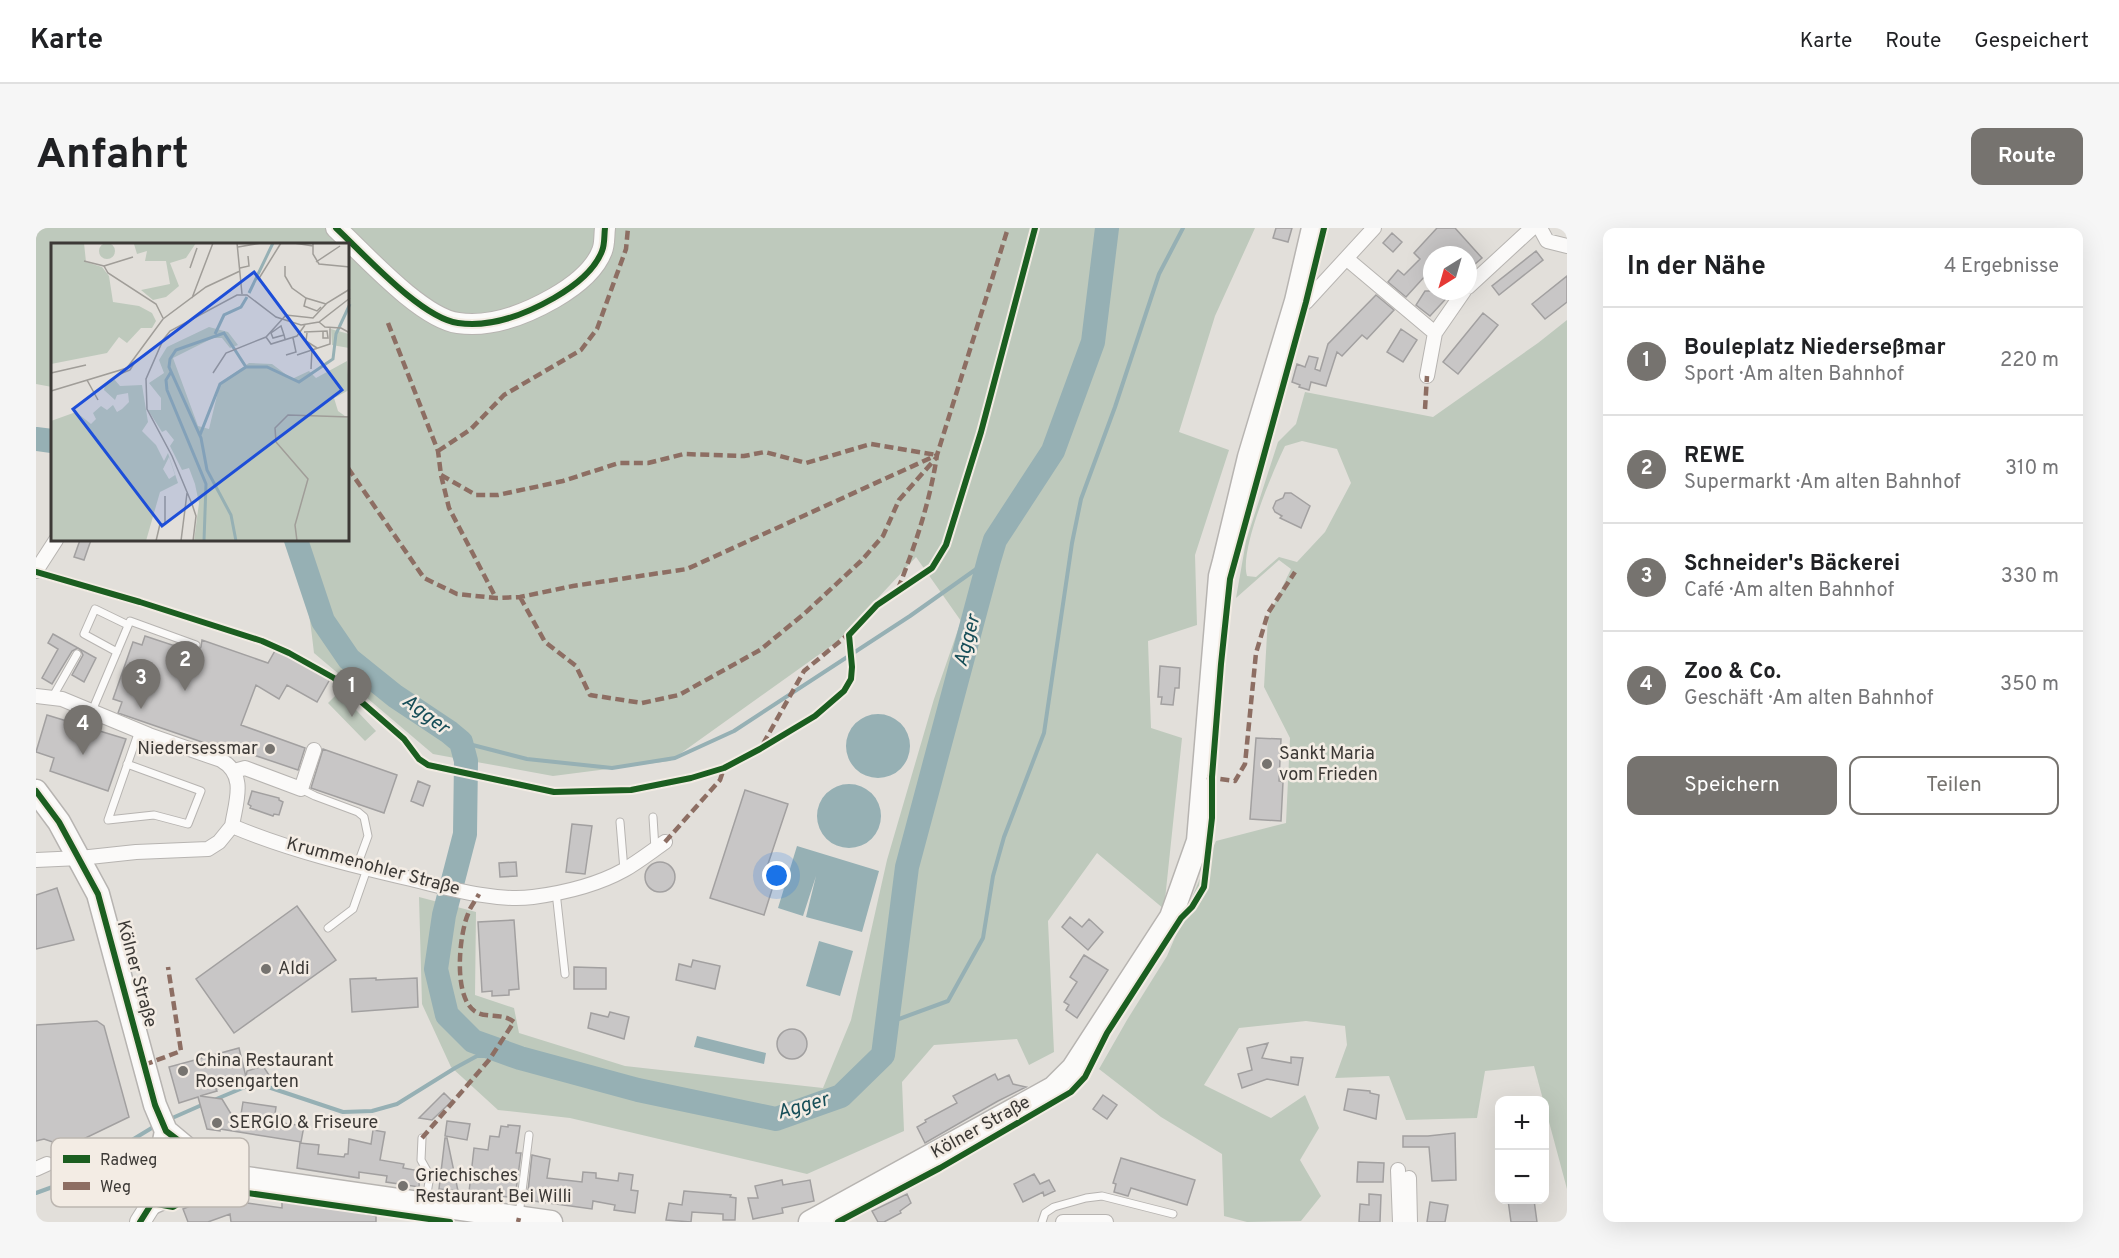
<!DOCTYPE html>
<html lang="de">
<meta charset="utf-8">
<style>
:root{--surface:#fff;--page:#f6f6f6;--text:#202124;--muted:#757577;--line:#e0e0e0;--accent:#76736f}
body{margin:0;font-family:Overpass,sans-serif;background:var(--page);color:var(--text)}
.controls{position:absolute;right:18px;bottom:18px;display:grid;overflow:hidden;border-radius:12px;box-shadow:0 6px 24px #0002}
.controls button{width:54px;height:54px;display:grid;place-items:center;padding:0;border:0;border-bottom:2px solid var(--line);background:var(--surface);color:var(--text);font:30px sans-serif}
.compass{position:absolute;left:1387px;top:18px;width:54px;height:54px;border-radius:50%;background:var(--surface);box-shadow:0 6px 24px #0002;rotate:217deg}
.you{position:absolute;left:741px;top:648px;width:21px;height:21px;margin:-15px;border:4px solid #fff;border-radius:50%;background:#1a73e8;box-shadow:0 0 0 9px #1a73e833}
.badge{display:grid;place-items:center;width:39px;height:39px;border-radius:50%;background:var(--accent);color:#fff;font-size:20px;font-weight:700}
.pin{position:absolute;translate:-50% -50px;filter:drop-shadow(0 2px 3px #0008)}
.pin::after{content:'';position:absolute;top:32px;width:21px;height:18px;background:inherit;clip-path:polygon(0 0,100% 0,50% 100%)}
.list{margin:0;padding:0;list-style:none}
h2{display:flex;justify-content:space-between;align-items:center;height:78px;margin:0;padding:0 24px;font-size:26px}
h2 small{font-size:20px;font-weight:400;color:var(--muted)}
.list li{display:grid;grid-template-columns:39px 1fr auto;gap:18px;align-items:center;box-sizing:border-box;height:108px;padding:0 24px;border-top:2px solid var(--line)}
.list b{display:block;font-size:22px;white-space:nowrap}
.list p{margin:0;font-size:20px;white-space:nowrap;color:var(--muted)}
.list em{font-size:20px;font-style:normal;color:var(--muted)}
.actions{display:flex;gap:12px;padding:18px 24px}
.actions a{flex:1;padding:14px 0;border:2px solid var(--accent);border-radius:12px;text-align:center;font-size:21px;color:var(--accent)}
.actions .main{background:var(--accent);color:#fff}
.map{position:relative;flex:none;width:1531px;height:994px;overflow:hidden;border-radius:12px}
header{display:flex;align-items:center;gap:36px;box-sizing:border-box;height:84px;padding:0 30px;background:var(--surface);border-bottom:2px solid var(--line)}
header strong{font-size:28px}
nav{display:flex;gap:33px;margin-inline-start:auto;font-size:21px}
.intro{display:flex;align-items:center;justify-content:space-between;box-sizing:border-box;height:144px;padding:0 36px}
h1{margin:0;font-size:42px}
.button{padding:15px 27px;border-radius:12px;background:var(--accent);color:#fff;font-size:21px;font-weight:700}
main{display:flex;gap:36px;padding:0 36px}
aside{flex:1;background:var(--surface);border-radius:12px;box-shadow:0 6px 24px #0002}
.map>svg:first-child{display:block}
.green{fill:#bec9bc;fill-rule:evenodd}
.water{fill:#96b0b4}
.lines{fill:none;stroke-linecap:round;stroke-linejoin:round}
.stream{stroke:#96b0b4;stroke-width:4}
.river{stroke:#96b0b4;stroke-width:24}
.building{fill:#c8c6c6;stroke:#a2a0a0;stroke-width:1.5}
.lane-casing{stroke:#b7b4b1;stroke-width:9}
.street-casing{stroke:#b7b4b1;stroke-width:16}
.secondary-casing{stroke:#b7b4b1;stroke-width:22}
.primary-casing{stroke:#b7b4b1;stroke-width:25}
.lane{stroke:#fbfaf9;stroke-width:7}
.street{stroke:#fbfaf9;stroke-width:14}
.secondary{stroke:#fbfaf9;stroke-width:20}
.primary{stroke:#fbfaf9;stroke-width:22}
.quiet{stroke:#8d6e63;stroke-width:4.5;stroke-dasharray:9 4.5;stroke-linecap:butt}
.cycleway-casing{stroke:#f3ece4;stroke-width:10}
.cycleway{stroke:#1b5e20;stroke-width:6}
.poi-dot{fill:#76736f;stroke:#f3ece4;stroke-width:2}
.labels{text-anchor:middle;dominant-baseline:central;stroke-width:5;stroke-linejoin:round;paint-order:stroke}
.poi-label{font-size:18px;fill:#3c3936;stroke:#f3ece4;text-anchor:start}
.street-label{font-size:18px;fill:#3c3936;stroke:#f3ece4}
.water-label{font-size:20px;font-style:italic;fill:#174e58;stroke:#f3ece4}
.inset-river{fill:none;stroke:#96b0b4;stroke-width:3}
.inset-road{fill:none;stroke:#a09d98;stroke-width:1.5}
.view{fill:#1d4ed8;fill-opacity:0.15;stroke:#1d4ed8;stroke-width:3}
.inset-edge{fill:none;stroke:#3c3936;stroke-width:3}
.key{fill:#f3ece4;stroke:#bcb6b0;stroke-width:1.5}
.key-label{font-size:16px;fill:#3c3936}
</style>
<header>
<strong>Karte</strong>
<nav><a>Karte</a><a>Route</a><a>Gespeichert</a></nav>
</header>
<div class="intro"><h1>Anfahrt</h1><a class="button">Route</a></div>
<main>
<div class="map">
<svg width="1531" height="994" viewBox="0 0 1531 994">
<rect width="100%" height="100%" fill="#e2dfda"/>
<path class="green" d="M0,0H1219L1179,88L1143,204L1193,222L1159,327L1161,397L1112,413L1115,500L1146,510L1128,681L1061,625L1012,693L1018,824L993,837L981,811L898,817L866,854L868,903L771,946L534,890L462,882L415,839L386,776L383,669L440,684L439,767L478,780L483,805L589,838L787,860L815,792L851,632L898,471L925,393L880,329L802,413L634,533L517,548L397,526L278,425C273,380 269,354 250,312H312V16H16V159L0,156Z
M1531,92V961L1498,838L1449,843L1441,890L1370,892L1353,848L1299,850L1311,817L1309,798L1270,793L1203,800L1168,857L1235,890L1269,867L1283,900L1264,932L1285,968L1265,993L1211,994L1188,988L1186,926L1125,889L1063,841L1091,792L1131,728L1180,613L1250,595L1254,510L1228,459L1232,389L1255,341L1243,332L1200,370L1210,313L1242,214L1260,196L1269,164L1397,189L1502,115ZM1266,213L1301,221L1315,255L1289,304L1261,334L1243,329L1220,349L1211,348C1203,322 1237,243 1249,218Z
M303,464L340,503L329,513L292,475Z"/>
<path class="water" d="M810 518a32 32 0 1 1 64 0a32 32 0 1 1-64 0Z
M781 588a32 32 0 1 1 64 0a32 32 0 1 1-64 0Z
M761,618L843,643L826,704L770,689L780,648L767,688L742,680Z
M783,713L817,723L804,768L770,758Z
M661,808L730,825L728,836L658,819Z"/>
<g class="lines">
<path class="stream" d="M425,514L491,531L576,540L639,530L698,503L874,388L953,332
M852,795L912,773L947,710L957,648L968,609L1008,505L1036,315L1045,271L1079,179L1123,46L1147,0
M178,872L209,859H232L307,884L336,883L361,876L419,840L441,828H448L459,820
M134,891L168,876
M0,965L22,957L119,898"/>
<path class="river" d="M0,211L16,213
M260,312L287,393L313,431L359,468L413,504L425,514L430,533L429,606L408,687L400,741L411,787L437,813L484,830L602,862L740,891L805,868L847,827L871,639L953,332L959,312L1017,223L1057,114L1071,0"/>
</g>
<path class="building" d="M1240,0H1256L1252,14L1237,10Z
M1401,0H1419L1446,30L1432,42V27H1396V51L1390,47L1370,69L1352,54L1362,42L1368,47L1384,31L1378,25Z
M1356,5L1366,14L1357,24L1347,15Z
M1500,23L1507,32L1463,67L1456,58Z
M1531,48V74L1509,91L1496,76Z
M1389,63H1417L1394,88L1380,77Z
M1340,67L1358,82L1331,111L1326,107L1306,128L1301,124L1290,158L1275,154L1273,162L1263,159L1264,157L1256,154L1261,136L1269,139L1273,128L1282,130L1279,141L1284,143L1292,116Z
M1447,85L1462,97L1422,146L1407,134Z
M1365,101L1381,112L1367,134L1351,124Z
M1249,265H1255L1274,278L1265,300L1244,290L1246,288L1239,284L1237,280L1240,273L1247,270Z
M44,312H55L48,332L38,329Z
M17,406L60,430L48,454L36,447L47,427L45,423L42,420L36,423L16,456L6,450L22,421L12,415Z
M109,408L160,425L165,419L166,412L232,435L240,421L294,451L281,474L251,457L243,471L220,457L205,497L269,520L262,542L197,520L195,524L82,485L86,474L77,471L97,414L106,417Z
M1124,438L1144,440L1143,460H1139L1137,477L1125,476L1126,469H1122Z
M11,487L90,511L72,563L14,543L18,530L0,524Z
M1220,510L1245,511L1243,553L1247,554L1245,593L1214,591Z
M287,521L361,547L348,585L275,560Z
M382,553L394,558L387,578L375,573Z
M709,562L752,576L727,651L738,655L728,687L674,670Z
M216,563L243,570V572L247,574L243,587L238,586L237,588L214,580L215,578L212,576Z
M536,596L556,598L549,646L530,644Z
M480,634L481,648L464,649L463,635Z
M609 649a15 15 0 1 1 30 0a15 15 0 1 1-30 0Z
M21,660L38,712L0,721V667Z
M261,678L300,732L198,805L160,751Z
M1034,689L1046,699L1053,691L1067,704L1052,722L1026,699Z
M478,692L483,761L473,762V767L456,768V763L446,764L442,694Z
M1048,727L1072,742L1041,790L1030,782L1033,777L1028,774L1041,754L1034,749Z
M657,732L684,738L679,761L640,752L643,736L655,739Z
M538,739L570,740V761H538Z
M340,750V752L381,750L382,779L316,784L314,751Z
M574,784L593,789L588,811L552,800L555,785L572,789Z
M61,793L68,798L93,889L31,919L8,911L0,913V797Z
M741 816a15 15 0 1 1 30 0a15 15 0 1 1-30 0Z
M1232,815L1226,830L1255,835V829L1267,830L1262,857L1231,851L1206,860L1202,846L1216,842L1211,820Z
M203,820L210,849L211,843L227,838L235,850L222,851L210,855V853L180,861L181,863L164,868L186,871L203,899L207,874L240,879L239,886L247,887L246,895L268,898L265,914L184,901V903L171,901L162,869L143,875L133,839Z
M959,846L962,852L973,847L977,856L990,859L962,873L889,915L881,899L890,894L889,892L921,875L917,868Z
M1312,861L1334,863V865L1343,867L1340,891L1308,882Z
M408,865L416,873L396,892L383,890Z
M1067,867L1081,877L1071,891L1057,881Z
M411,893L434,896L431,912L409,908Z
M472,897L484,898L480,925H485L479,970L433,964L438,920L452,922L454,908L463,909L465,898L472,899Z
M337,902L349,904L344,932L368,936L367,940L384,943L383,959L350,954L351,948L323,944V950L261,940L264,915L283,917L282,926L308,929L309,926H312L313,911L335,916Z
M1419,905L1420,952L1396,953L1393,919H1367V908H1392Z
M409,910H411L422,963L403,961Z
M496,927L514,931L511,950L546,954L547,944L560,945V950L582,953L583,945L597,947L595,962L602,963L599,985L578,982L579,977L557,973L556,981L491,972Z
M1085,930L1159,952L1151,977L1095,960L1092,968L1078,964L1080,956L1077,955Z
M1322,934L1348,935L1347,954H1321Z
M998,946L1004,956L1013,952L1019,963L1008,968L1007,964L987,974L978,956Z
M746,952L747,957L774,952L778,973L746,980L747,985L717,991L712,970H722L719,958Z
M648,963L695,967L694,969L700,970L699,992H687V986L656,984L655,994L630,992L633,975L646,977Z
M871,966L875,975L864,983L865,985L848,994H842L836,983Z
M1333,966L1345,967L1344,994H1323L1324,976L1333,977Z
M181,967L182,971L246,980V974L304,981L340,988V994H195L194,986L172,994H152L147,981Z
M1472,972H1498L1501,994H1475Z
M1394,974L1412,977L1409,994H1391Z"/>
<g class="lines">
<g class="lane-casing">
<path id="lane" d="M0,344L104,374
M81,424L48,406L59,381L92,397
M16,470L41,426
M56,483L94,393L160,417
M91,536L165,563L152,596L118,587L72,592L103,503
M265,561L279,568L322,584L328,589L332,608L321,638
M617,589L619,621
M584,594L588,642
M520,664L529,746
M292,700L317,681L331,641
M386,910L385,932L394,948L390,971
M483,987L493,907
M1006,994L1009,985L1018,979L1050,970L1066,968L1137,986"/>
</g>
<g class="street-casing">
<path id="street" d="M1504,0L1511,13L1531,18
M1311,31L1399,105
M1432,59L1496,0
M1260,73L1270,74L1338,0
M1391,148L1399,105L1428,63
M0,343L20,312
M0,468L26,471L113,507L185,532C211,547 200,573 196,598
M198,543L209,540L265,561L278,522
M196,598C253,622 315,637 375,651C412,660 459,674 497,669C527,665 561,657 588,642C602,634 616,623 629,614
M0,632L44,630L100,624L172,621L183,614L196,598
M0,941L11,936
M1362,942L1364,994
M1373,950L1374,994
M1027,994H1070"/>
</g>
<g class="secondary-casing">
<path id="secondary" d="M300,0C328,26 385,90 422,95C455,100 490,86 518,70C537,59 558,44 566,23C569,16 568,7 569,0
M104,994L116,975L154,923"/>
</g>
<g class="primary-casing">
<path id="primary" d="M0,563L23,594L62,666L119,877L130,903L154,923L182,940L210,950L515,994
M116,975L157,956L177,952L203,950
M116,975L130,903
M774,994L1017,860L1037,840L1135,689L1162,613L1184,348L1188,333L1213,229L1260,73L1277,0"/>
</g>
<use href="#lane" class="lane"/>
<use href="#street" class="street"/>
<use href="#secondary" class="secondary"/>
<use href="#primary" class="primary"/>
<path class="quiet" d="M352,95L402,223L405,247L413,280L460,370
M1389,181L1391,148
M402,223L435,201L468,167L545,122L561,101L590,21L592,0
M312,240L388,350L421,366L460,370L484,369L537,358L651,341L901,227
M405,247L440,267H462L527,253L583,235H612L648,226L708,228L729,224L770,235L835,216L901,227
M862,361C879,318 894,274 901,227L972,0
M484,369L509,414L540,438L554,467L606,475L643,467L724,422L768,386L825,333L847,308L863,272L900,230
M727,516L768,443L814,405
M1171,549L1199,553L1209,536L1220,425L1232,385L1259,344
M629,614L684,552L688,540
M108,837L145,823L132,739
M386,910L453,832L478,794C467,785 454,790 442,785C416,774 423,707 432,686C434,679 440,672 443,666
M160,965L157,946L177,920
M482,994L483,990"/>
<g class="cycleway-casing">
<path id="cycleway" d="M300,0C328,26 385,90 422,95C455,100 490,86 518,70C537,59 558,44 566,23C569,16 568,7 569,0
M0,344L104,374L226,413L253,425L298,450L368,511L383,531L392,537L518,564L595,562L655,550L688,540L724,521L779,488L808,463L815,451L816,439L813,407L841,377L896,340L910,317L945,204L999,0
M0,563L23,594L62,666L119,877L130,903L168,932
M116,975L137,979L160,965L191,962L414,994
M104,994L116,975L154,923
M802,994L904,940L1035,864L1049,849L1071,805L1145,690L1156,679L1168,659L1176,590V549L1185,436L1194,351L1270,74L1288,0"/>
</g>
<use href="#cycleway" class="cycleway"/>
</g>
<g class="poi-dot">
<circle cx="234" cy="521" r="6"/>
<circle cx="1231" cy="536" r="6"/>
<circle cx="230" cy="741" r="6"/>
<circle cx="147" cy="843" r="6"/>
<circle cx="181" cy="895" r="6"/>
<circle cx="367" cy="958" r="6"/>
</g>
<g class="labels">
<g class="poi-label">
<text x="222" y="521" text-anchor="end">Niedersessmar</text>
<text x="1243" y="526">Sankt Maria<tspan x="1243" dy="21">vom Frieden</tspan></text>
<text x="242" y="741">Aldi</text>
<text x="159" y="833">China Restaurant<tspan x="159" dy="21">Rosengarten</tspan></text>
<text x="193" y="895">SERGIO &amp; Friseure</text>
<text x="379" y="948">Griechisches<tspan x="379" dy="21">Restaurant Bei Willi</tspan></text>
</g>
<g class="street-label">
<text transform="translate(337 639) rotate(15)">Krummenohler Straße</text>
<text transform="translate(100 746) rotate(75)">Kölner Straße</text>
<text transform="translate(945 900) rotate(-29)">Kölner Straße</text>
</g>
<g class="water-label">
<text transform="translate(932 413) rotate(-75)">Agger</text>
<text transform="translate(389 487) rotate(37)">Agger</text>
<text transform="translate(767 879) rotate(-16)">Agger</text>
</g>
</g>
<g transform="translate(15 15)">
<rect width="298" height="298" fill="#e2dfda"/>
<path d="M0,0H33L35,19L51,24L58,33L62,59L88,63L101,70L105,78L101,85H90L76,100L68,94L56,110L0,121ZM71,0H145L135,15L119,20L128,43L115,54L102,57L90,47L119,41L115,18H94L96,8L86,11L83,1ZM48 8a8 8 0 1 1 16 0a8 8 0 1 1-16 0ZM158,84L177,89L187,102L179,105L171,95H162L122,115L147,183L158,186L169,140L198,120L221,121L241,136L258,128L265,135L296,118L298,147L283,155L287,168L298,176V298H143L148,260L144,241L138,225L131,227L119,203L123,197L115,187L111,189L97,167H110V155L98,140L113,130L108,117L116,104ZM280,86L298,91V105L281,102ZM63,136L69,143L91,142L97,179L91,188L105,202L113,218L117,210L127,240L109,249L95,298H0V178L25,169L40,181L45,176L42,170L50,163L56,167L62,162L66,169L71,166L78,159L77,150L66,152L64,157L53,147L54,142ZM118,214L124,232L118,236L112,226Z" fill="#bec9bc" fill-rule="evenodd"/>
<path class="inset-river" d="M198,50L222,0M164,91L173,72L190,64L196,54M120,129L115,137L116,147L155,241L153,298M149,192L169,141L195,124M185,298L180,272L156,227L150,195L118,124L119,116L125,107L173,90L195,124H216L248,139L282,116L285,91L299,61"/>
<path class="inset-road" d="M186,0L191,51M243,0L262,3M262,0V11L268,21L299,24M187,4L210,0M33,18L53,23M265,19L289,3M53,23L57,30L105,61L112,75M53,23L82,14M234,23V33L241,45L255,55L275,61M139,25L146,5M189,25L198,23L197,13M207,37L230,0M141,55L162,0M255,55L253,63L266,68L270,64M268,79L274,84L290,85L299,90M253,89L276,88L277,95H272V88M256,90L255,98L266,105M233,92L222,95L220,90L230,83L233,92L234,96M215,94L220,101L246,93L254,82M235,112L245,109L242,95M246,112L279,101V85M260,126L261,106M0,130L35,122M162,130L175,110L215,94L235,72L262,75L276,60L299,46M69,131L79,127L84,119M36,137L47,157M0,148L76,125L112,76L155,44L189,28M105,298L109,281H114V253M130,298L136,250M142,298L145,273L141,261L121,213L96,166L95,136L112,97L119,88L186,52H196L225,74L250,82L268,79L299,55M246,298L244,282L257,236L225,199L224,185L237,172L299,174"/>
<path class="view" d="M203,29L291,147L111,283L22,166Z"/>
<rect width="298" height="298" class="inset-edge"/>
</g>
<rect x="15" y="910" width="198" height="69" rx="9" class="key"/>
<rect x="27" y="927" width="27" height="8" fill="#1b5e20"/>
<rect x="27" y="954" width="27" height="8" fill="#8d6e63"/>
<g class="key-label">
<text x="64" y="937">Radweg</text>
<text x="64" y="964">Weg</text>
</g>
</svg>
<div class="controls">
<button>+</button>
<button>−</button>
</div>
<svg class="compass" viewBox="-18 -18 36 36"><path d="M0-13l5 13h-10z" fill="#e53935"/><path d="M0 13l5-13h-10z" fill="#757577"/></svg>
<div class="you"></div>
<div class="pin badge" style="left:316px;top:489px">1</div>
<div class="pin badge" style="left:149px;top:463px">2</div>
<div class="pin badge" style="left:105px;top:481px">3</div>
<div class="pin badge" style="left:47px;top:527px">4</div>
</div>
<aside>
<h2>In der Nähe<small>4 Ergebnisse</small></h2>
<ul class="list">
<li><span class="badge">1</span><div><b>Bouleplatz Niederseßmar</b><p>Sport · Am alten Bahnhof</p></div><em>220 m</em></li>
<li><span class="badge">2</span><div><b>REWE</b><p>Supermarkt · Am alten Bahnhof</p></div><em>310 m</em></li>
<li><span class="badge">3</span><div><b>Schneider's Bäckerei</b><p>Café · Am alten Bahnhof</p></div><em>330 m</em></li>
<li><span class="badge">4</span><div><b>Zoo &amp; Co.</b><p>Geschäft · Am alten Bahnhof</p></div><em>350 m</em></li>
</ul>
<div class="actions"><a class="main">Speichern</a><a>Teilen</a></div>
</aside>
</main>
